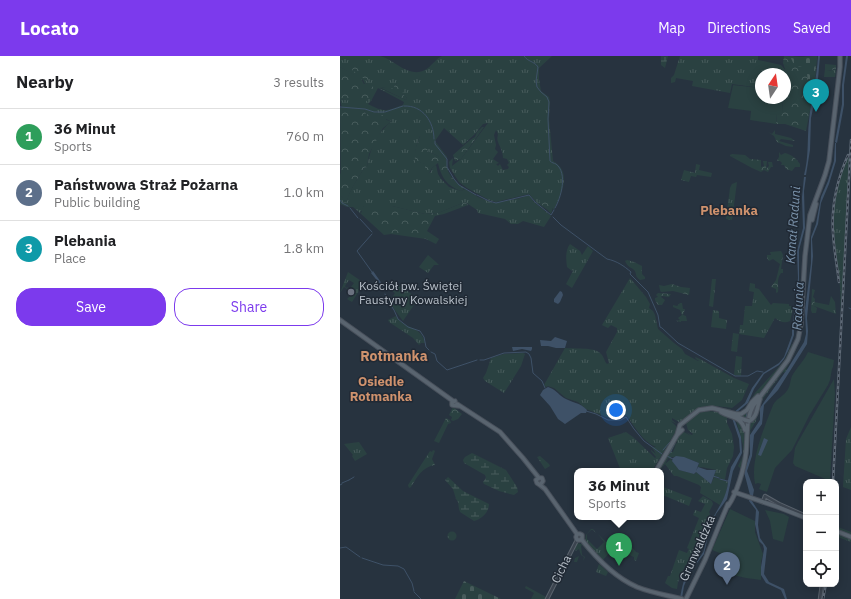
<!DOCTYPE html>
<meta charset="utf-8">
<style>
:root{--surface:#fff;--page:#f6f6f6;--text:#202124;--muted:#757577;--line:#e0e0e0;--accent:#7c3aed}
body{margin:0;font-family:"IBM Plex Sans",sans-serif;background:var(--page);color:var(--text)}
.controls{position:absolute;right:12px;bottom:12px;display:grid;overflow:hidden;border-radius:8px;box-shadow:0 2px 10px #0003}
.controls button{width:36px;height:36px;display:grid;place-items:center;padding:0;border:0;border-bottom:1px solid var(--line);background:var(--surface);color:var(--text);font:20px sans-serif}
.compass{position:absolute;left:415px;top:12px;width:36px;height:36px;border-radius:50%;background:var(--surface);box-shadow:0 2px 10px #0003;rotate:13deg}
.you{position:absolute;left:276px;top:354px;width:14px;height:14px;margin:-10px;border:3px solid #fff;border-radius:50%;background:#1a73e8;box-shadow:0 0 0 6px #1a73e833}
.badge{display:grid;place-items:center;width:26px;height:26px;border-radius:50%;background:var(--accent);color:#fff;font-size:13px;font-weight:700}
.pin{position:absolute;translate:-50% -33px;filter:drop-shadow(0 1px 2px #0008)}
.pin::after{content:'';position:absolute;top:21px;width:14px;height:12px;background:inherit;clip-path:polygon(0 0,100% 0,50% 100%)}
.popup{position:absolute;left:234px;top:412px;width:90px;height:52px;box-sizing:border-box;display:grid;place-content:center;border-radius:8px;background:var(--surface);filter:drop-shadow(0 1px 3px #0005);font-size:13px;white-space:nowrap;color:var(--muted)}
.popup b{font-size:15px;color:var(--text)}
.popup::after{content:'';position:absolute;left:50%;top:100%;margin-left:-8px;border:8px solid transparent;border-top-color:var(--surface)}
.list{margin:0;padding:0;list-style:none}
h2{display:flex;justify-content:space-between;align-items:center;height:52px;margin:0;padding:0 16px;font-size:17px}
h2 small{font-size:13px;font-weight:400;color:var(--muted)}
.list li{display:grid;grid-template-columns:26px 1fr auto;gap:12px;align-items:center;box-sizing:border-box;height:56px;padding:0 16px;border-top:1px solid var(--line)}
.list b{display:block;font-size:15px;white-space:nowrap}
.list p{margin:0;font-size:13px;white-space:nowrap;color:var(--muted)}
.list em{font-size:13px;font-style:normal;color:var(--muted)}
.actions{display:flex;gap:8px;padding:12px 16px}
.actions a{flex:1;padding:9px 0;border:1px solid var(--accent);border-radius:16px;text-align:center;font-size:14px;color:var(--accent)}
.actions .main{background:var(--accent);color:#fff}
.icon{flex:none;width:22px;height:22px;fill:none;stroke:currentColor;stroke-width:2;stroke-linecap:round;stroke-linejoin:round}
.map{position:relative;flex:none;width:511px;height:543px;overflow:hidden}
header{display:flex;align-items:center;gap:24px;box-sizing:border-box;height:56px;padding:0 20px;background:var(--accent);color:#fff}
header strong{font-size:19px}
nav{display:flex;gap:22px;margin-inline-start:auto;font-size:14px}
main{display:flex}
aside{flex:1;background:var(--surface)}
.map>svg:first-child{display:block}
.grass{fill:url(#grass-tufts);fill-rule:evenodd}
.forest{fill:url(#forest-crowns)}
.wetland{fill:url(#wetland-marsh)}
.cemetery{fill:url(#cemetery-stones)}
.garden{fill:#2a4141}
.water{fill:#3e5167}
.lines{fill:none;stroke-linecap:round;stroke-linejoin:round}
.stream{stroke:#3e5167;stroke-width:1}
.minor-casing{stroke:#59626c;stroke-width:4.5}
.major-casing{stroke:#48505b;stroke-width:5.5}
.minor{stroke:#3b444f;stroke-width:2.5}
.major{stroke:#59646f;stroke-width:3.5}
.rail-casing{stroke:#5e6976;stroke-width:2.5}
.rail{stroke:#202934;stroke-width:1;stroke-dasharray:3;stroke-linecap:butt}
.major-bridge-casing{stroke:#48505b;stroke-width:5.5;stroke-linecap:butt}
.major-bridge{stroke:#59646f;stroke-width:3.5}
.worship-dot{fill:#6b7280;stroke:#202934;stroke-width:1.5}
.labels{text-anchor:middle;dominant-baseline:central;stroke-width:3;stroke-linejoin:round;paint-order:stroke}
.poi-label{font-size:12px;fill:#b8c0c9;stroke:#202934;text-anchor:start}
.street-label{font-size:12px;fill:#b8c0c9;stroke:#202934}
.neighbourhood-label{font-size:13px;font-weight:bold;fill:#cf926d;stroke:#202934}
.water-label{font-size:13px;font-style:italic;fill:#7a92aa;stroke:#202934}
.quarter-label{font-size:14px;font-weight:bold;fill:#cf926d;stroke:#202934}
</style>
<header>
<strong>Locato</strong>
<nav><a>Map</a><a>Directions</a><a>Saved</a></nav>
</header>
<main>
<aside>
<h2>Nearby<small>3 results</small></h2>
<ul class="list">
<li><span class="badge" style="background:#2e9e5b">1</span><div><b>36 Minut</b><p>Sports</p></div><em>760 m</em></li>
<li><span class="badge" style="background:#5c6f8a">2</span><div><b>Państwowa Straż Pożarna</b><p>Public building</p></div><em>1.0 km</em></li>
<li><span class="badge" style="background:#0f9aa8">3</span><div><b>Plebania</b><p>Place</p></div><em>1.8 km</em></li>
</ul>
<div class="actions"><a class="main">Save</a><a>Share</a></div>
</aside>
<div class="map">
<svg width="511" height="543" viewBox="0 0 511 543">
<defs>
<pattern id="grass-tufts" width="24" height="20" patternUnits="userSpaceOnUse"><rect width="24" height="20" fill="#2a4141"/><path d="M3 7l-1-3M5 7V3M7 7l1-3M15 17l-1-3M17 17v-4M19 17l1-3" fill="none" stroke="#475b5b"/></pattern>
<pattern id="forest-crowns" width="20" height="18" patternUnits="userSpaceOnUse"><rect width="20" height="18" fill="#2a4141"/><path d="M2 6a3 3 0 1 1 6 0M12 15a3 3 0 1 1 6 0" fill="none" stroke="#475b5b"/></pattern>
<pattern id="wetland-marsh" width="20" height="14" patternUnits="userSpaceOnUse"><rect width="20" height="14" fill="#2a4141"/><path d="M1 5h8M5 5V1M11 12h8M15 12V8" fill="none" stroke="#475b5b"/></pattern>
<pattern id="cemetery-stones" width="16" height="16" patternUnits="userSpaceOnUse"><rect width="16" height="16" fill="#2a4141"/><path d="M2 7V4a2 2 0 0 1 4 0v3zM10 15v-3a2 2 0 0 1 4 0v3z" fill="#475b5b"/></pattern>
</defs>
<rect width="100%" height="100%" fill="#27333f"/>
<path class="grass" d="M0,0C9,0 32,0 40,0C56,4 70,25 88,12C93,8 96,3 102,0H212L199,12V23L201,35L209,41L210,46L209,63L213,105C233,116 221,140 213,155V152L200,147L209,155L197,147L189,138L156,146L149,144L127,132L119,126L110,112L109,106L113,102L112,110L121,103L148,67L143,68L135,78L123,89L104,72L95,85L107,101L106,105L96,99L87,95V91L80,80C76,88 74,99 76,108L81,106L85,108V119L91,116L92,112L96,109L98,118L101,123L109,131L121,135L125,133L138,141L153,147L181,142L189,139L194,146L211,160L204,171L183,165L178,168H171L165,163L138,157L137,154L125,146L98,157L85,158L52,150H24L20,157L13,151H7L0,148V117L1,119V140L7,145C8,136 19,121 24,112L27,111C30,93 37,76 52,65L26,58L24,53L2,52L0,43L8,44L28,27L25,28L23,24L0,11ZM57,27L62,38L67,42L66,44L40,32L42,31L54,34V30ZM38,32L64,46L63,49C46,55 45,57 28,48L31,45ZM156,74C160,80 156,80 158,86C160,91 163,96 163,102L167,103L169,107L167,109L169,111L168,113L163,114L160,108L158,110L156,108L159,107L153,103L158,96L155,93L156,89L154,79Z
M340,0H418V4L441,9L446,15L445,23V18H421V32L392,28L390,37L352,30L353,25L336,22L335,26L331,27V22L334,19Z
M485,13C488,16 492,14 496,13L495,21H484Z
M390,100L406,102L409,104V107L413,110L412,112Z
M507,101L509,102L501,257C500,246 501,235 499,223C494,175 487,148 507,101Z
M356,108L360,109L359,114L372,117L371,121L357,119L356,121L351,120L349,126L341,124L344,114L355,117Z
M397,126L392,164L386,163L390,132L392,128Z
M230,188L240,195L242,199L248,190L253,195L232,232L226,228L234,213L232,215L227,211C226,203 225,195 230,188Z
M88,199L96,206L99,209H94L88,217L79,211Z
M287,204L294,206L302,210V218L305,221V223L300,224C295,220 297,220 295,215C292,211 288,212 285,205Z
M8,216L24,227L12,246L7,243L13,237L14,233L11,231L14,227L9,224L5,230L6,232L8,231L7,233L4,231L0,237Z
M290,222L306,241L310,248L309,252L313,255L315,259L318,273L334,287L342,293L345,298L358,305H359L356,303L355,301L360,303L394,322L409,328L402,344L392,352C378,350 364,347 351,357C347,361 344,366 339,366L332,362V364L337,368L331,365L336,370L337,374L312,415H281L268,382L286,376L293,381L315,402L316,401L311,395V394L316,398L312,391H316C302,385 295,371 287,360L285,359L279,363L266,361L246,353L238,346L226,342L214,332L208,330L206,331L204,329L225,292C234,293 254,291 260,297C264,300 264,305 267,308L269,307L266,296L277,276V272L271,269L268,272L262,269Z
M372,223H376L373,251L369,250Z
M54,225L78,243L63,265L49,246L55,237L49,233Z
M410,227L415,228V232L419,233L431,249L433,247L449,248V250H453L452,257L450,265C444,268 439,265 435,262L424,282L399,278L397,296L391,295L393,277L399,278L400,269H403L405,250H412L414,236L409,235Z
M491,240L495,246L496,258L474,250V246L489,249Z
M373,254L379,255V262L387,264L386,273L371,271Z
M56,260C65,274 81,269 85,287H81L79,289L73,282L49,266L48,264Z
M452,288L455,289C446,311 428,328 413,344C410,348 409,352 405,354C401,358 402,355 398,357V359C408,357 410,349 417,343L408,358L405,372L401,364L397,362V364L398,363C409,372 405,401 401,413L398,410L403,400V389L396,364V359L407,351L415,337L444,305Z
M456,290L457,291L454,298L446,313L447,314L445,317L443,316L423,343L419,352L416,365L410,375L411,376L409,378L408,399L403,413C404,407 406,401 407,394C408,373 405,361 420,342L414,359L412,362L411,361L409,366L415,361L422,341L445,311Z
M183,297L185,298L181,310L164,337L145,325L143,322L146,317L151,302L164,298Z
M396,300L402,301L401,320L394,319Z
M367,351L390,353L391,354L388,362H387V367L392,378L394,391L393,400L387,412L385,424L374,420L376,414C370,413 365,411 358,411L359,407C347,402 344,401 331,401V403L328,402L325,408L331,403L339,414L355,418L356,416L371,428L374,421L388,426L386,438L380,449L360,437L361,431L359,429L337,420H334L325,408L319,415V414L317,415L335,386L336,388L331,396H333L337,386L336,385L341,377L344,376L351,380L346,376L352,379L353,378L348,374L346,367C355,353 373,353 386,359V361L388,360L389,359L386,358H389V357C378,354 370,353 359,355C370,351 379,355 390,356L388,353H386V354C369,350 356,352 344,366L354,356Z
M511,371V434L503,431L506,383Z
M19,386L27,398L15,405L12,400L13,399L4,388Z
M200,400L209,408L210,410L205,413L197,401Z
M323,431L352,442L349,450L325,440H321V432Z
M363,440L372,445L373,448L369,456L370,458L363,473L358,497L345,510L338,526L337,533L332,532L325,527L328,520H330L339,494L347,497L349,493L347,492L359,462L353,459L355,454L361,456L365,448L358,445Z
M498,471L511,476V486L498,481Z
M251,473H253L256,477L253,474H251L247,478V483L257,493L264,486L258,478L273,493L262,505L245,485L246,479Z
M237,487L242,488L258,507L242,489L241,490L242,499L245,501L243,505L244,501L241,499L239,500L237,506H234L235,502L241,499L239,493L236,495L234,492Z
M289,488L296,496L299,497L296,505L294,504V501L285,497L282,494Z
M259,508L268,516L266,520L256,516Z
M186,530L206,541L205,543H191L194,537L185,532Z"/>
<path class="forest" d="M444,0L461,1L477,0C476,26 471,50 466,75L445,68H436L437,58L443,56L442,42H445L446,16L443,7Z
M485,8L496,9V13L486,15L485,13Z
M14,9L19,12L23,9L30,14L31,17L27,25L12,14Z
M0,11L21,22L24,28L28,27L36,33L25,47L0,43Z
M57,27L65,32L62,38L67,42L66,44L39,31L52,32L54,34V30Z
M9,51L24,53L26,58C35,60 36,56 46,60V64L52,65L43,72L29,98L27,111L24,112C19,121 8,136 7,146H4L3,142L1,140L0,52Z
M142,71H144L121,103L115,105L113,99L130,84L135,81L137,76Z
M435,74V78L451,82L455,85L441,83L439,85L453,89V91L446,90L437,86L434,80L428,76L432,78Z
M80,80L83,81L89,89L87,95L96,99L107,105C105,117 115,126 124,132L123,134L121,135C107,130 101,121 98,107L92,112L85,124V108L81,107V106L76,109C73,98 76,90 80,80Z
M439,96L441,99L445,97C452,99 456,102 460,108V111H455L452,115L446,113L444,109H441L442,107L440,105H437L439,101Z
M392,98L405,99L410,103L421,104V111L424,110L423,105H427L426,113L429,110L428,106H432L433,111H431L428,116L424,114L421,116L412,112V110L408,107V103L390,100V99Z
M201,143H205L213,151L211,158C208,153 202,150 199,145Z
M125,146L128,149L104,158L95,160L87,175L99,183L96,188L86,183L51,178L44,179L20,157L22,156L21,154L24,150H52L85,158L98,157Z
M441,195L443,199L441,213H443V217H441C436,224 439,229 438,236L436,237V233L431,231L436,224L440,208L433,203L429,205L427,202V199H431L430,196Z
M332,228L341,231L350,232L349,239L333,235L321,236L320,234L319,229L324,230Z
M472,233L475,234L473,241L475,243L474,250L477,252L476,257H472L471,254Z
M318,237L331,238L329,241L322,240L321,241L325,244L322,249H318L315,244V242L318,241L316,239Z
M340,247H342L343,253H345L343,259L346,260L347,265H341V266L336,265L340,264L338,262L342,259L340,254L333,251V249L337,250Z
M113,351L122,358L118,363L113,365L111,364L112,361L109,359Z
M106,362L110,364L111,367L108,368L99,387L94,385Z
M93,394L95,395L92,403L95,409C82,411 77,421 71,431L69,432L68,429L90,395L92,396Z"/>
<path class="wetland" d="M321,0H328L325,12L321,9Z
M132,397L166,414L177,431L178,436L174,439L159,435L144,428L143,426L146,422L145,419L124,407L123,404L125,401Z
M108,421L123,435L149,448C149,456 142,463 134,465L120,456L119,453L118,446L116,443L113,433L105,424Z
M107.5 480a4.5 4.5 0 1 1 9 0a4.5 4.5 0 1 1-9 0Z"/>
<path class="cemetery" d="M450,0L461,2L477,0L474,24H468L466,12L464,10L455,11Z
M124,525L161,543H115Z"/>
<path class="garden" d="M393,29L421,32V42H442L443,56L442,59L437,58L436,68L410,64L411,55L388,52Z
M468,296L494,304L493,311L492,313L490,324L488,329L469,360L452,394L435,412L427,436L419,433L421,428L418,427L415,428C410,404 424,372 433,349C436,343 442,341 446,336C450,332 450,325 452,320C456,312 464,305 468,296Z
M494,323L495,338L490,425L455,410L453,407L455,392L458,386Z
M390,453L415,465V476L423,498L421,506V524L406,522L393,519L399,505L372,494Z
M425,454L444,458L449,461L443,486L433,483L430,465Z"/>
<path class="water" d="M478,0H480L477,34L471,62L470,94L466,119H464C469,101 467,83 469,65C471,43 477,22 478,0Z
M506,0H508L504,29V49L497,87L495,86L502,48V29Z
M495,87H496V105L489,128L481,147L478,168L472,183L473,200L467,262L468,275L467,288L438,334L424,349L422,368L414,379L412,400L407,415L414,434L412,445L419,456L418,469L420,482L427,492L424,518L429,526L444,533L447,543H445L441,534L426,527L421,519V511L424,493L423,489L419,485L415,468L416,454L409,445L410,439L404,416L410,398V379L420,364V352L422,349L448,312L464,286L466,278L465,254L471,207V181L476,168L481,141L488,125L494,105Z
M464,121H466L464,135L465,172L459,194V225L455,267H453L458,222L457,195L463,172L462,141Z
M33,215L45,232L44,233L31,217Z
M220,235L222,236L223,239L220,246L218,248L214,246V243Z
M452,268H454V279L449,293L444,303L439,309L424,318L414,333L408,347L397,356L394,362L401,381L402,397L393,415L387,443L376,458L369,475L364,498L350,516L344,530L342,542H340C342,531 344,521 350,512C354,507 359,503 362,498C366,492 365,484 367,477C372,457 386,447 388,426L387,425L388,424L391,411L400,396L399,383L392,362L393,357L405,347L412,332L423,317L439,307L444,301L452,279Z
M215,281L227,285L225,292H216L208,290H201L200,284L211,285Z
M172,291H192V293L191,295L182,293L173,295Z
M208,331C215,333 218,338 224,342C232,347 240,346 247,354L246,357H241L225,368L218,363L210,350L200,339L203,334Z
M424,382L428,384L421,400L418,399Z
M336,400L344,401L359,407L356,415L358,411L367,414H376L371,428L356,416L354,418L339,414L332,405L333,402Z"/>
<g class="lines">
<path class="stream" d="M184,0C188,6 194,5 198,11L196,25L197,31L201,36L207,41L209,46L208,63L210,105C212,107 214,107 216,108C228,117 221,142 215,152
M64,50C83,49 94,66 94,83
M0,51L25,53L34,56H45L63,50
M95,85V88L107,103V111L114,123L119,129L136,139
M137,139L149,145L156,147L189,139L195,146L211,159L214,154
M0,144L2,147L8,150
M10,152L18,162
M213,161L221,169L267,203C277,205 284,210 291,216L290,218L308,236L318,259L320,271L322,272L338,287L395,320H408L417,315L423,316
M20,163L32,176
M32,216L17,195L32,178
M44,232L45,234
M45,238L47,244L54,254L58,263L68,271L80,275L84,281L86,291L89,294
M509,252L511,253
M91,296L95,298L97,305L107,314L137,304
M140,304H144L164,297L186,296L189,298L191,302L193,317L202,325L205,332
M246,355L256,358L268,364H280
M406,362L407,357
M281,364L286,361L294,373L304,385L322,398
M323,394L330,386
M330,397L335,387
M327,400L333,403
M373,420L379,422
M380,423L387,425
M9,424L14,421
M2,427L9,424
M0,429L2,428
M0,492L6,491L20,501
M22,502L43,509L58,510L64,513L72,527L74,535
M74,536L81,543"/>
<g class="minor-casing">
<path id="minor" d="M423,446L425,440L439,448L466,460
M207,543L237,484
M480,543L482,528"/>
</g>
<g class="major-casing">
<path id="major" d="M472,164L476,148
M0,264L113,345
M115,345L112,346V349L119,350
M117,348L160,376L183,402L199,422
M413,350L448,304L458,283L461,268L465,200L470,159L485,119L489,105L500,11V0
M381,356C392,362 401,360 405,374
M394,359L405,364
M409,365C417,362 417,351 420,343
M337,379L340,369L359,354L372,352L396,358H401L407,354L412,346L418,340
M316,415L337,379L342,374
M200,429L203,425L202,422H199L196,424L197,427L200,429L205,433L237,478
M394,436L438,451L466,462
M388,450C397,437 404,413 406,397C408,379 405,364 414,348
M496,475L511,481
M237,478L236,481L237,484H242
M237,478H240L242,479V484
M242,484C257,503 274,521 297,531C312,537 327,539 342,543
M346,543L365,504L380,467L388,448"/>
</g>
<use href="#minor" class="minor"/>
<use href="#major" class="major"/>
<g class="rail-casing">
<path id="rail" d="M499,226C497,210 494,194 493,177C491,150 497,124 508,99
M493,426L511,84
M483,543L486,528"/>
</g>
<use href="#rail" class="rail"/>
<g class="major-bridge-casing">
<path id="major-bridge" d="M405,364L409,365"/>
</g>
<use href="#major-bridge" class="major-bridge"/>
</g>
<circle class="worship-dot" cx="11" cy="236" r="4"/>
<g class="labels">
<g class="poi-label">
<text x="19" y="229">Kościół pw. Świętej<tspan x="19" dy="14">Faustyny Kowalskiej</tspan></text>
</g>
<g class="street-label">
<text transform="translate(357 492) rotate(-66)">Grunwaldzka</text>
<text transform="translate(221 513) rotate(-64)">Cicha</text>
</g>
<g class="neighbourhood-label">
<text x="389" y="154">Plebanka</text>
<text x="41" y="325">Osiedle<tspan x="41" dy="15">Rotmanka</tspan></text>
</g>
<g class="water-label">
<text transform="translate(453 169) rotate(-86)">Kanał Raduni</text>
<text transform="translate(458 250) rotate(-87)">Radunia</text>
</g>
<g class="quarter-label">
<text x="54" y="300">Rotmanka</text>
</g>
</g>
</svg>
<div class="controls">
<button>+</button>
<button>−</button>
<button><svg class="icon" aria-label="locate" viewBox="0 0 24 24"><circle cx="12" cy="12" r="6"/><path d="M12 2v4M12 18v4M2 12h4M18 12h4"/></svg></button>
</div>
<svg class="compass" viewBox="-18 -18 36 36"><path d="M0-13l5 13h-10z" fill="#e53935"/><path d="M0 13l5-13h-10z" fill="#757577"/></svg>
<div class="you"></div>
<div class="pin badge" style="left:279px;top:510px;background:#2e9e5b">1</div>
<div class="popup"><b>36 Minut</b>Sports</div>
<div class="pin badge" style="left:387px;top:529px;background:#5c6f8a">2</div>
<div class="pin badge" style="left:476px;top:56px;background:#0f9aa8">3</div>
</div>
</main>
